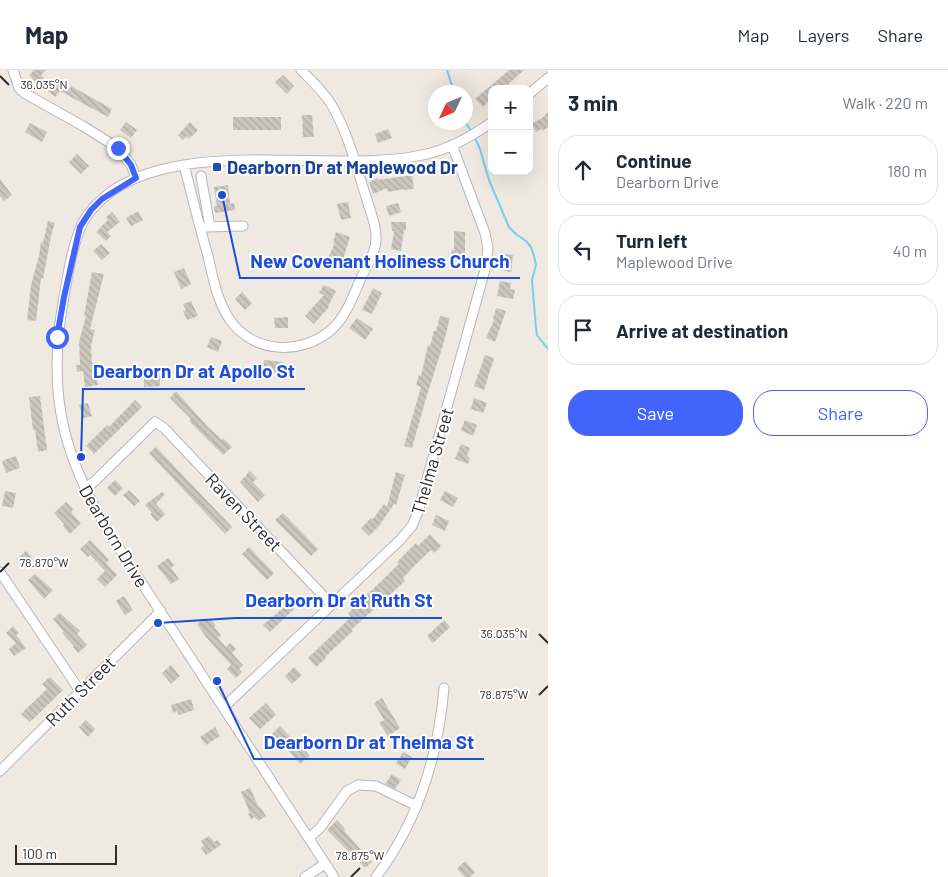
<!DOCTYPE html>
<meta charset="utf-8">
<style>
:root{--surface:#fff;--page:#f2f2f3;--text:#1f2937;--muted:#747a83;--line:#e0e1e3;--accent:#4264fb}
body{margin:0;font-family:Barlow,sans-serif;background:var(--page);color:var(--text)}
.controls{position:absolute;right:15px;top:15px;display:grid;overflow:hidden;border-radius:10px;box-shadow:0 5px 20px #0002}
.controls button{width:45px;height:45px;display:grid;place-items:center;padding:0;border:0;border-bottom:1px solid var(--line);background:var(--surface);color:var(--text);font:25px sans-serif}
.compass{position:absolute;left:428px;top:15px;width:45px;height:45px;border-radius:50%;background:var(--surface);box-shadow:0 5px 20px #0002;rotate:226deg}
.scale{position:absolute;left:15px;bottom:12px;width:102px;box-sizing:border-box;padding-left:5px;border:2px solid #2e2e2e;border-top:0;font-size:14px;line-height:18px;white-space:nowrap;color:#2e2e2e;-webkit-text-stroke:4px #fff;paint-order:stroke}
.stop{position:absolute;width:15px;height:15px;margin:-11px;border:4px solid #4264fb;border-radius:50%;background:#fff}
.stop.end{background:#4264fb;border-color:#fff;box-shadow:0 1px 5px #0008}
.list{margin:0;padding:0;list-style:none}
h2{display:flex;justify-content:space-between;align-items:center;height:65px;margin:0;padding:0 20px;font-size:21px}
h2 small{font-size:16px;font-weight:400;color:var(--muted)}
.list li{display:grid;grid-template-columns:32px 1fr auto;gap:15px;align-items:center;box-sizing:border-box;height:70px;margin:0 10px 10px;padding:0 10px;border:1px solid var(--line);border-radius:20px}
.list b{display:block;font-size:19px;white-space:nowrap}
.list p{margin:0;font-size:16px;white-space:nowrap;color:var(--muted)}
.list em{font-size:16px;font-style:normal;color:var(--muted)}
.actions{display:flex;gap:10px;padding:15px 20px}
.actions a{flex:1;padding:11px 0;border:1px solid var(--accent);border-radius:20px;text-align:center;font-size:18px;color:var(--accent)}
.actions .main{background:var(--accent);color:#fff}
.icon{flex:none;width:28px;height:28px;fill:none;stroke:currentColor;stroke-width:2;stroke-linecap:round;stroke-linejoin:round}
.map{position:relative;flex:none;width:548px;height:807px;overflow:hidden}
header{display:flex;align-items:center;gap:30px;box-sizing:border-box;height:70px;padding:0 25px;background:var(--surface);border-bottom:1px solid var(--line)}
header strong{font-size:24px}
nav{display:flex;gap:28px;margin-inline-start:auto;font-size:18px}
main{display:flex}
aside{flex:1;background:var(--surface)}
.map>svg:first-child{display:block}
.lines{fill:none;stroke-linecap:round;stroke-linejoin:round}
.stream{stroke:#75cff0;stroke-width:2}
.building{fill:url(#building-back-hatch)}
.minor-casing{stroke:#b4b7c1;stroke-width:11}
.minor{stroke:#fff;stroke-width:9}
.route{stroke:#4264fb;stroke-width:6}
.ticks{fill:none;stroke:#2e2e2e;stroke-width:2}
.transit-dot{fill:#1a4fb4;stroke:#fff;stroke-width:2}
.labels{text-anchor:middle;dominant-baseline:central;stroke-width:4;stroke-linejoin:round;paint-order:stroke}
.transit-label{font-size:18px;font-weight:bold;fill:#164399;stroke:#fff;text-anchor:start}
.street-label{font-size:18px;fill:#2e2e2e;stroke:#fff}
.ticks-label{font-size:12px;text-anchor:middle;fill:#2e2e2e;stroke:#fff;stroke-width:4;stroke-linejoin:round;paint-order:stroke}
.leader{fill:none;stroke:#1d4ed8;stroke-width:2}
.callout-dot{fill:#1d4ed8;stroke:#fff;stroke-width:2}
.callout-label{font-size:19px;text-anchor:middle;font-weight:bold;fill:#1d4ed8;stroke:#fff;stroke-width:4;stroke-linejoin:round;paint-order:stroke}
</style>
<header>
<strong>Map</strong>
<nav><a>Map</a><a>Layers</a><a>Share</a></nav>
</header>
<main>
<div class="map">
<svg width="548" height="807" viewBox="0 0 548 807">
<defs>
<pattern id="building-back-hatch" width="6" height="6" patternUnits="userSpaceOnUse" patternTransform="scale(1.25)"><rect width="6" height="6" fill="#cbc7bf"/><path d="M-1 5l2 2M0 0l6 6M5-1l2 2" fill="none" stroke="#afaba4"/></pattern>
</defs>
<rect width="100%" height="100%" fill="#efe9e1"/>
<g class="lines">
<path class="stream" d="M447,0L454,22
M465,52L472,62
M474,66L480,79L489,110L509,157L517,165L526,171L531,177L534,186L536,195L532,210L536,258L537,265L548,279"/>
</g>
<path class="building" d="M34,0H46L41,5L44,8L38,15L29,5Z
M509,0H524L503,19H492V28L483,37L475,29Z
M283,5L294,16L287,24L275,12Z
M57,11L68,21L71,16L112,39L108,47L60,21L55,27L48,21Z
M548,42V57L543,61L541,59L536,62L531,54L542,48Z
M302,45H312L314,67H303Z
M233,47H281V60H233Z
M126,52L137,60L131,68L120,60Z
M190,52L198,60L189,69L187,66L183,70L178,65Z
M30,53L47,62L42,72L25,62Z
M388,59L392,68L378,73L375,64Z
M77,84L89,96L81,104L69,92Z
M412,105L414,119L404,120V119L388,122L387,118L373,124L369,112L378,108V110Z
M0,109L12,125L4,131L0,126Z
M228,115L230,134L234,133L235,140L215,143L214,136H217L214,117Z
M348,132L351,148L341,150L337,134Z
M398,133L401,142L389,146L386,136Z
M138,141L143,150L131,156L126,148Z
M112,142L120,152L107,162L111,166L106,171L96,162L108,150L106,147Z
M48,151L55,153L51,166L43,209L41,208L36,251L27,250L31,215L39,186L41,172L43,173Z
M391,152H406V160H404L401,181L391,179L394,161H392Z
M454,161L465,162V182L466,183L465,193L450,191L452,180L454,181Z
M336,162L350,167L341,196L327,190L335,173H333Z
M101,174L110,183L102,190L93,181Z
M501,184L513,185L511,202L500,200Z
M385,187L396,190L393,201L382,198Z
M184,198L191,214L181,219L174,202Z
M92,202L104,204L90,259L95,260L91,276L92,293H96L98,315L85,317L83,301L77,302L76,295H80L79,272L86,246H84Z
M500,211L511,213L510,219L515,220L513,229L497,226Z
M324,215L336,221L328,236L329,237L314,254L305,246L324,225L319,223Z
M373,218L382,223L372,244L362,240Z
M242,222L252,233L245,240L235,229Z
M191,231L198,246L187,250L183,241L186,240L183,234Z
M496,238L506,241L495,272L486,268L494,250L493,249Z
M440,246L450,248L443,275L427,325L412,378L404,376L421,317L416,315L419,305L421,306L428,275L430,276L434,261H436Z
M288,247V258H275L274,248Z
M357,248L373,259L365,270L349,258Z
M211,267L222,271L218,282L207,277Z
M485,285L494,288L484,320L474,316Z
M264,290L283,292L282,304L263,301Z
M151,304H160V316L144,317V307H151Z
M176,321L208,357L222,370L223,368L232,377L223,385L189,351L191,349L170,328Z
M40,326L47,380L38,382L35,360H33L29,327Z
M474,328L487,333L483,343L471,339Z
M135,330L142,337L94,384L86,376L107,355L109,357Z
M88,333L92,346L83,348L79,335Z
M465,350L477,355L473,366L461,360Z
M461,374L470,378L467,386L470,388L468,394L455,389Z
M156,377L232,457L225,464L149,383Z
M16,386L20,398L6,403L2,391Z
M250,401L257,408L253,412L265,425L258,432L240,412Z
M396,402L405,405L396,435L394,434L379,456L369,466L361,458L371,448L373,449L384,434L387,437Z
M115,410L123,418L115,426L107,418Z
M129,420L140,431L134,436L123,425Z
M5,421L16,423L13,438L2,436Z
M445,421L458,428L453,437L440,430Z
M162,422L165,424L156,434L165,444L157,452L150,444L152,443L145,435Z
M66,432L73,439L71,442L81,453L70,464L63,456L64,454L54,443Z
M283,443L318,479L311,486L275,450Z
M436,445L449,451L445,461L432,455Z
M430,464L441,476L434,483L431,480L415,495L403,508L405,511L351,560L353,561L325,587L326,588L316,597L308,588L351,547L348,543L399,494L397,492L416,473L418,476Z
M90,470L109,490L106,493L117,505L105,517L97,509L105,501L90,485L88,487L80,479Z
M249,477L274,503L267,510L242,484Z
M26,481L33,489L24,497L17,489Z
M168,488L174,495L171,498L179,509L171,514L157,496Z
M35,504L53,520L44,529L28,510Z
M124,526L133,540L125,545L116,531Z
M289,533L294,539L270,562L263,555Z
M60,543L80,561L77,564L87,575L78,583L73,577L74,576L62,563L64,562L53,549Z
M206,548L208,551L211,549L216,556L214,557L221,565L218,568L226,577L230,573L236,579L232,583L243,595L239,599L242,602L236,608L227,599L231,595L206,567L197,554Z
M444,550L450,557L433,573L427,566Z
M13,556L19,563L16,565L26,578L14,586L9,579L16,573L6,563Z
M171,595L180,606L171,614L162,603Z
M294,597L302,605L292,614L285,606Z
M50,607L63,620L30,652L21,644L47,619L42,614Z
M382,628L400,658L388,666L379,653L384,650L374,633Z
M191,629L194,640L179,645L177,641L173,643L171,635Z
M266,633L276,645L260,659L249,648Z
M86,650L95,659L88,667L79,657Z
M280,656L293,670L295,668L310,686L300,694L280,671L276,674L269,667Z
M215,657L220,666L206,675L200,667Z
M403,682L412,687L405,699L396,693Z
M392,704L401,710L395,719L385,714Z
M250,718L259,738L260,737L266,746L258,751L255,747L251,749L248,744L250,743L241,722Z
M337,750L345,759L344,761L372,792L365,798L327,760Z
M209,766L214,772L217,770L221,775L206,785L201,778L204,775L201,771Z
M465,791L475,802L470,807H465L457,799Z"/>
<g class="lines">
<g class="minor-casing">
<path id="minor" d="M13,0L19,18L24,23L83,56L118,78L131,95L136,108
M529,24L548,8
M184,95C192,125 199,156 208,186C213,208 217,231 230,250C253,283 301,286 331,260C346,247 353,226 361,208C367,195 377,181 376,166C376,154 370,141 367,130C357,99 348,62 331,34C323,21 312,11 301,0
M201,106L210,157
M205,157L243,156
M85,419L96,410L155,352L164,358L332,535
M0,502L80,621
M224,637L400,470L412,456L418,442L486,196L488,178L485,163L452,75
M0,701L161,541
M309,768L320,758L347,721L358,715L376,716L417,736
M305,807L325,794
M334,807L115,472C65,392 46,328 63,233C67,209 73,167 86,147C147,57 330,106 422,85C448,80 471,67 492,52
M376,807C418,752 438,687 444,618"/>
</g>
<use href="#minor" class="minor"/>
</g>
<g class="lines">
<path class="route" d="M57,267L64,227L80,157L91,140L102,129L136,108L131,95L118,78"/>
</g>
<path class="ticks" d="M0,6L9,15M0,502L9,493M539,564L548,573M539,625L548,616M351,807L360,798"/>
<rect class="transit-dot" x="212" y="92" width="10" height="10" rx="2.5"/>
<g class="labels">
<g class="transit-label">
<text x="227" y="97">Dearborn Dr at Maplewood Dr</text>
</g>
<g class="street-label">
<text transform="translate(432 391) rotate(-74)">Thelma Street</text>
<text transform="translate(244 442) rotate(46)">Raven Street</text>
<text transform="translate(114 466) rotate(59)">Dearborn Drive</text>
<text transform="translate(80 621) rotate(-45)">Ruth Street</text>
</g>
</g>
<g class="ticks-label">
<text x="44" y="19">36.035°N</text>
<text x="44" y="497">78.870°W</text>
<text x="504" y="568">36.035°N</text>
<text x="504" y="629">78.875°W</text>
<text x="360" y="790">78.875°W</text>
</g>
<path class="leader" d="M222 125L240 208H520M81 387L83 319H305M158 553L235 548H442M217 611L254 689H484"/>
<g class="callout-dot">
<circle cx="222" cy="125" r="5"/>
<circle cx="81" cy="387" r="5"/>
<circle cx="158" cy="553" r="5"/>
<circle cx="217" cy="611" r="5"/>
</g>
<g class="callout-label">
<text x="380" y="198">New Covenant Holiness Church</text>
<text x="194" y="308">Dearborn Dr at Apollo St</text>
<text x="339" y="537">Dearborn Dr at Ruth St</text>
<text x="369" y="679">Dearborn Dr at Thelma St</text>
</g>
</svg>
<div class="controls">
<button>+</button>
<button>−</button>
</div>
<svg class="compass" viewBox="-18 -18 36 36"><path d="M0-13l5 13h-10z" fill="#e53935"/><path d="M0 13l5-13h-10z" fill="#747a83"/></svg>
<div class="scale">100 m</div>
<div class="stop" style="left:57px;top:267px"></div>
<div class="stop end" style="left:118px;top:78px"></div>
</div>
<aside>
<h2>3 min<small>Walk · 220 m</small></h2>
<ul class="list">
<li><svg class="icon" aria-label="ahead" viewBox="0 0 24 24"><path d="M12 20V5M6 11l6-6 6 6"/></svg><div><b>Continue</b><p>Dearborn Drive</p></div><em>180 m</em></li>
<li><svg class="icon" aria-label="left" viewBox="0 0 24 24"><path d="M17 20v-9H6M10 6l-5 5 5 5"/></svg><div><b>Turn left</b><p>Maplewood Drive</p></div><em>40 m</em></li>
<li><svg class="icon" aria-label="arrive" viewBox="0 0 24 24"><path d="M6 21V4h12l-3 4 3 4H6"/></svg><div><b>Arrive at destination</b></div></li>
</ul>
<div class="actions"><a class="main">Save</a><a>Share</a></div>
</aside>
</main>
